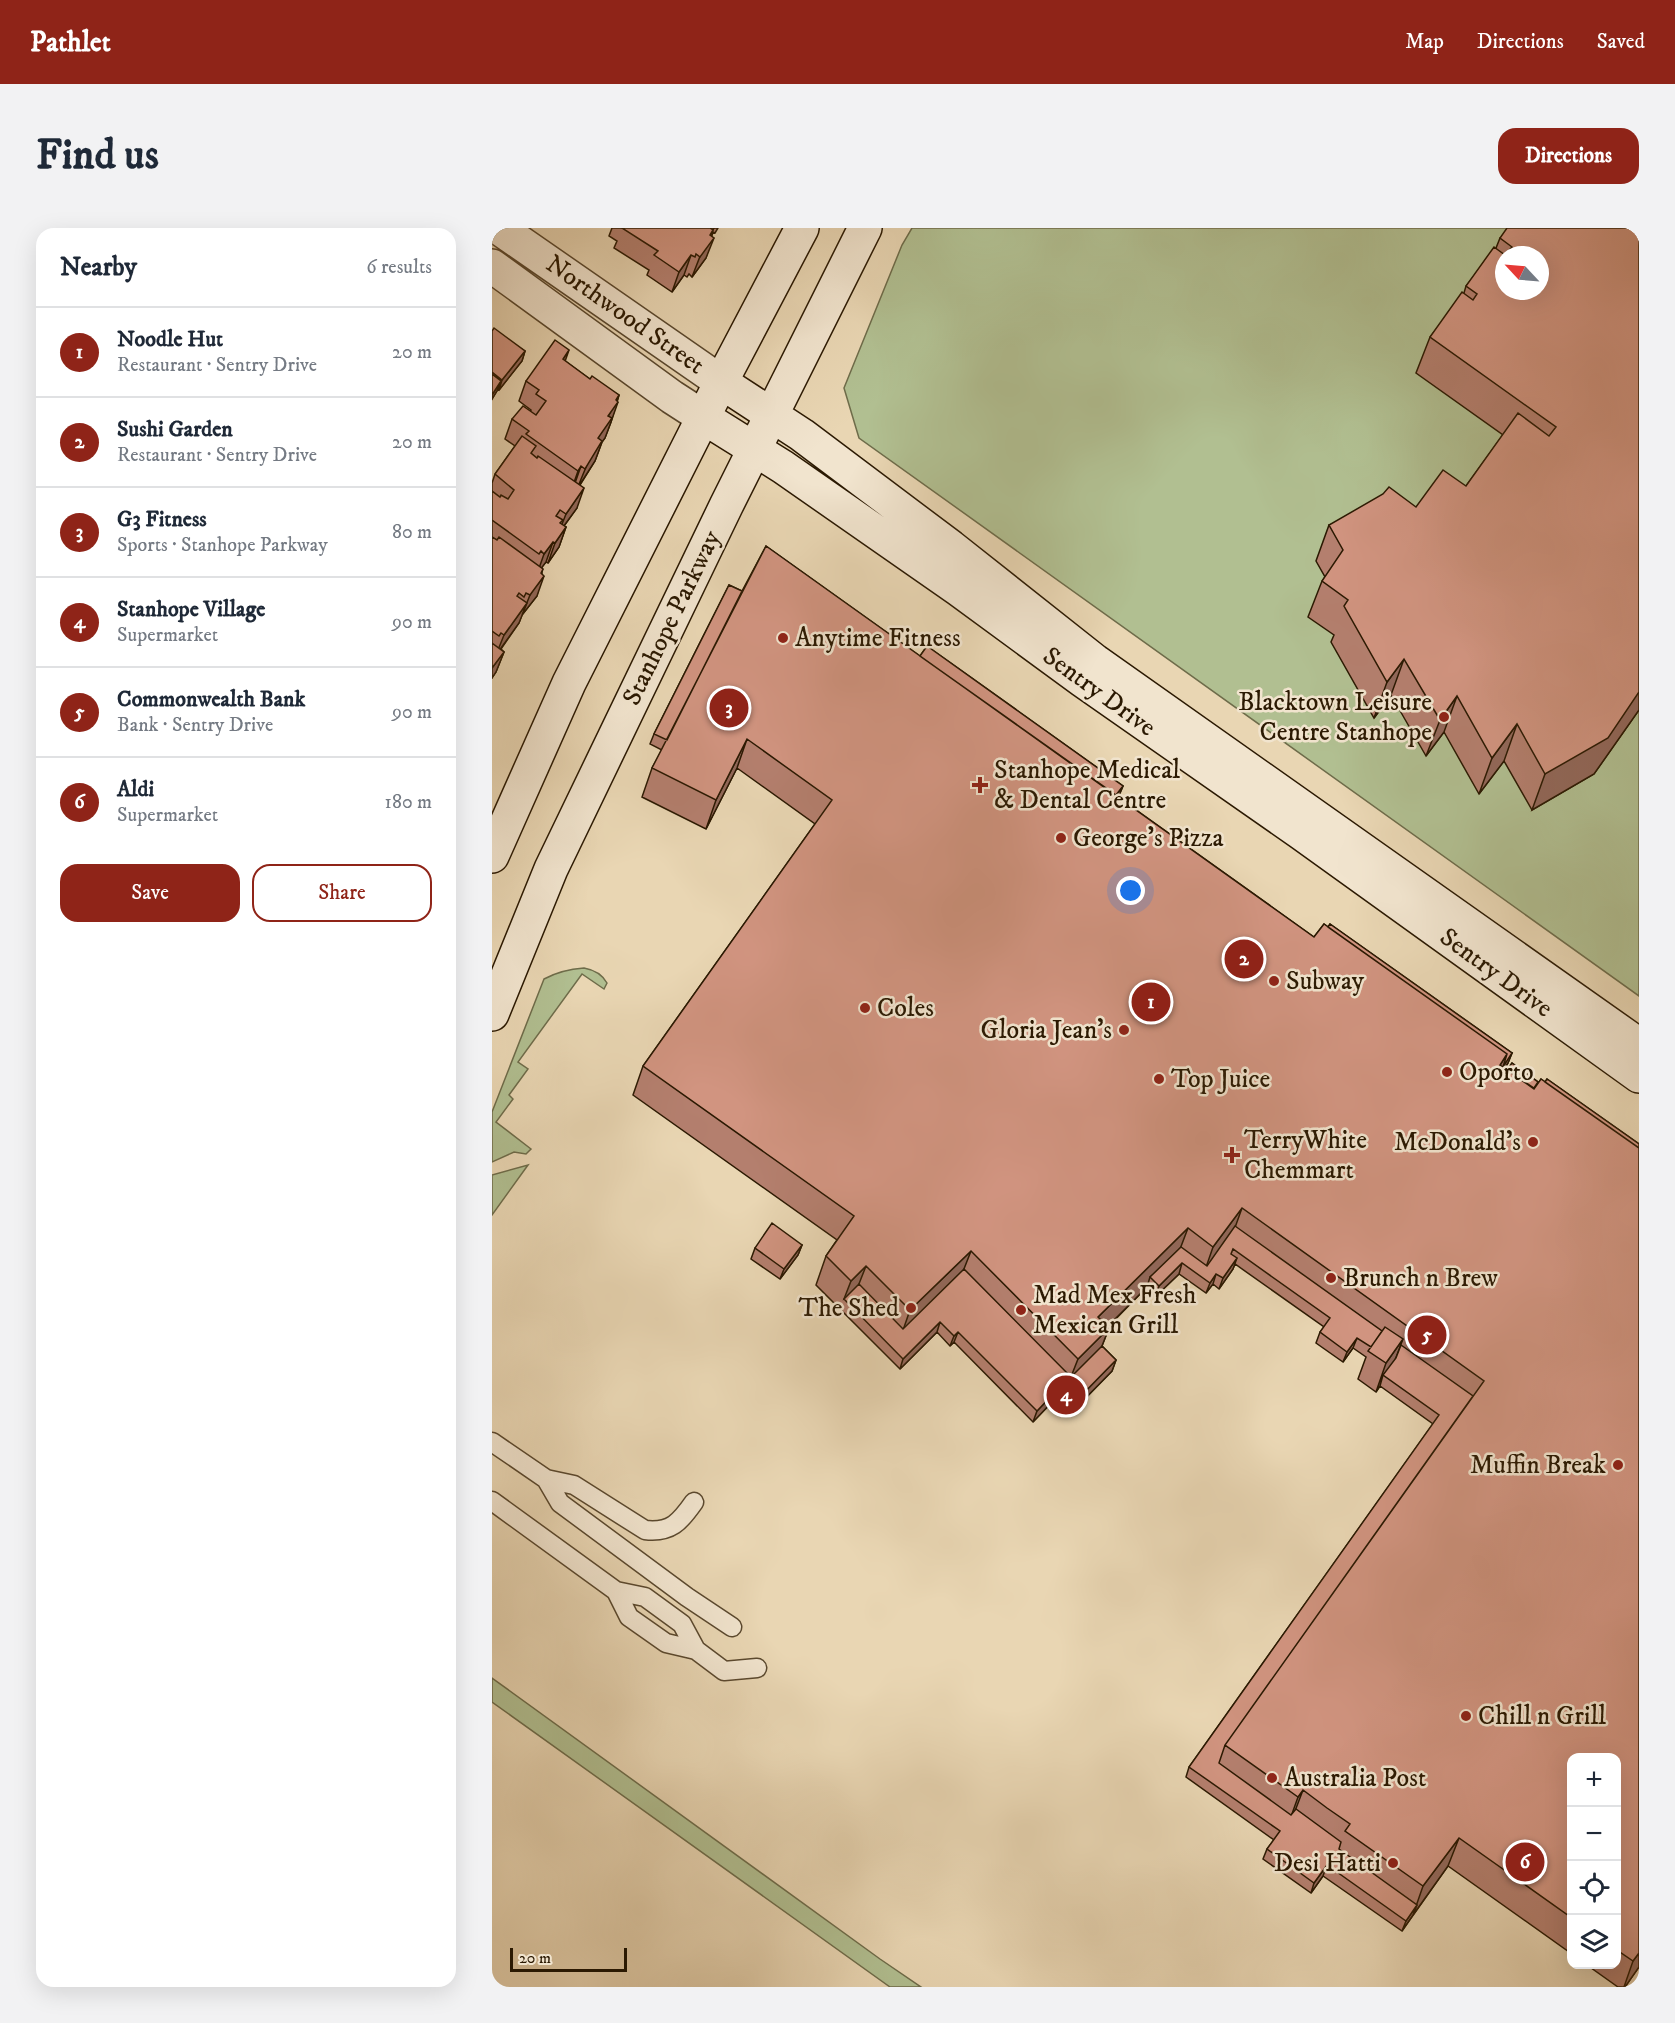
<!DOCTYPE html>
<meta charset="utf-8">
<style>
:root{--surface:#fff;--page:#f2f2f3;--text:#1f2937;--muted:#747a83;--line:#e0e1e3;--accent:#8f2418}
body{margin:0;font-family:"IM FELL DW Pica",serif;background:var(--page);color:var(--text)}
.controls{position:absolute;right:18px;bottom:18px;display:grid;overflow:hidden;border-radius:12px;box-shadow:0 6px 24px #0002}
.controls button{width:54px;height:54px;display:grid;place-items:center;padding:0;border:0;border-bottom:2px solid var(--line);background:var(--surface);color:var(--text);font:30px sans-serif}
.compass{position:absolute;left:1003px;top:18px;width:54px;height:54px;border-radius:50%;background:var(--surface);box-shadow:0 6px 24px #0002;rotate:296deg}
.scale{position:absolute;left:18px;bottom:15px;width:117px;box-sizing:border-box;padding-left:6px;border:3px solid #2b1902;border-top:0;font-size:16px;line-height:21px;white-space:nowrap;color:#2b1902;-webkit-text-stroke:4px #f1e4ce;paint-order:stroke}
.you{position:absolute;left:639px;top:663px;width:21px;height:21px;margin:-15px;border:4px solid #fff;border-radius:50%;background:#1a73e8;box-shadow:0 0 0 9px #1a73e833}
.badge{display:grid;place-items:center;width:39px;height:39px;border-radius:50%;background:var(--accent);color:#fff;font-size:20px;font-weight:700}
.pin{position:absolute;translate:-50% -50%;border:3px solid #fff;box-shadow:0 2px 6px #0006}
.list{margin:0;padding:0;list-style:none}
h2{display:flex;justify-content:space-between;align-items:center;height:78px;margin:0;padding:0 24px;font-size:26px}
h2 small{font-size:20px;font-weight:400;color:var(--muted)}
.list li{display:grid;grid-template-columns:39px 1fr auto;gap:18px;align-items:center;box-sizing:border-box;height:90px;padding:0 24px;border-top:2px solid var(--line)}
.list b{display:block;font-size:22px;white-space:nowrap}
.list p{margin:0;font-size:20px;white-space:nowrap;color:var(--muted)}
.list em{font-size:20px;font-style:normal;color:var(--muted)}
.actions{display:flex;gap:12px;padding:18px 24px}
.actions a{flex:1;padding:14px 0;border:2px solid var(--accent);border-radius:18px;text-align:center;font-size:21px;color:var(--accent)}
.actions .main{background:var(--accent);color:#fff}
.icon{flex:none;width:33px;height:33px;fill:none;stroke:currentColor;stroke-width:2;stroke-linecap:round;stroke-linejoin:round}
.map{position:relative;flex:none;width:1147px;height:1759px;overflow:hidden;border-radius:18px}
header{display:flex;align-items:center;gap:36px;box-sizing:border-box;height:84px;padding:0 30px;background:var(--accent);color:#fff}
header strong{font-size:28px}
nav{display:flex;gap:33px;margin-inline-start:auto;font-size:21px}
.intro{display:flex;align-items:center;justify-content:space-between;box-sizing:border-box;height:144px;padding:0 36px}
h1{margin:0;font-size:42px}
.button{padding:15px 27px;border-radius:18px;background:var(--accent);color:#fff;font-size:21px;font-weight:700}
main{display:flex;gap:36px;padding:0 36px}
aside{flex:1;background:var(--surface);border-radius:18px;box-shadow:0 6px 24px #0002}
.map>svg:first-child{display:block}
.green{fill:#b1bf91;stroke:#6e6c4a;stroke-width:1.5;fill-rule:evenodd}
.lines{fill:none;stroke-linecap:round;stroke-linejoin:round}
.lane-casing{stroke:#5a482e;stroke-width:21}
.street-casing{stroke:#5a482e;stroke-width:36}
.secondary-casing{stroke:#2b1902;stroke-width:36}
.lane{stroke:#f1e4ce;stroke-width:18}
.street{stroke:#f1e4ce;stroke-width:33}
.secondary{stroke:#f1e4ce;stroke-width:33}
.wall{fill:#b47f6e;stroke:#2b1902;stroke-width:1.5}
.shaded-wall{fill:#92685a;stroke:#2b1902;stroke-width:1.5}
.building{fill:#d19480;stroke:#2b1902;stroke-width:1.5;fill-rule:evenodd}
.poi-dot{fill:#8f2418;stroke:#f1e4ce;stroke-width:2}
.labels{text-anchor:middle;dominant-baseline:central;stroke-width:5;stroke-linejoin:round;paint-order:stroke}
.street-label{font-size:26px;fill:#2b1902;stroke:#f1e4ce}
.poi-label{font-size:26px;fill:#2b1902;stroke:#f1e4ce;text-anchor:start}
</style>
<header>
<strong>Pathlet</strong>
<nav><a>Map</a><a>Directions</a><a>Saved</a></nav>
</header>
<div class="intro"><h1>Find us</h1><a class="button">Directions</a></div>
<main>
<aside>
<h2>Nearby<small>6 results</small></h2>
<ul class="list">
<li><span class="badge">1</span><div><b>Noodle Hut</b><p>Restaurant · Sentry Drive</p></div><em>20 m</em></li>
<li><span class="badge">2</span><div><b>Sushi Garden</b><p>Restaurant · Sentry Drive</p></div><em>20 m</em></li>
<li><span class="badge">3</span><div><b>G3 Fitness</b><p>Sports · Stanhope Parkway</p></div><em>80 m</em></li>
<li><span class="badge">4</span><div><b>Stanhope Village</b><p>Supermarket</p></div><em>90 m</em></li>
<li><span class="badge">5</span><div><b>Commonwealth Bank</b><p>Bank · Sentry Drive</p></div><em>90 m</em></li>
<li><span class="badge">6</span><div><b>Aldi</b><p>Supermarket</p></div><em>180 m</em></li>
</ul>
<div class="actions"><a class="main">Save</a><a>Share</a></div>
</aside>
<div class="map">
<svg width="1147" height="1759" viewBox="0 0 1147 1759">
<rect width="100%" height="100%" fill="#e9d6b3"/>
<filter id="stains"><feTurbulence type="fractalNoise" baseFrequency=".00333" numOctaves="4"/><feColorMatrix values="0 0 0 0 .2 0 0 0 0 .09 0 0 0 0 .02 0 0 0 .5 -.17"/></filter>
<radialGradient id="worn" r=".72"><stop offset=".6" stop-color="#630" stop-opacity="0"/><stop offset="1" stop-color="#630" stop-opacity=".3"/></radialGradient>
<path class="green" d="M420,0H1147V768L367,210L352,160L410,17ZM1012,27H1048V63H1012Z
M92,740C103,742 110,746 115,755L112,761L90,746L26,834L36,841L17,867L21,871L4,894L39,921L34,926L22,924L0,934V884L52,751C65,744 77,741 92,740Z
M36,937L0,987V947Z
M0,1450L388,1731L429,1759H398L0,1474Z"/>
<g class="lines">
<g class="lane-casing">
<path id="lane" d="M0,1214L54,1251L82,1257L153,1302C179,1305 188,1294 202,1274
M54,1251L68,1275L195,1369L240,1399
M0,1273L124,1363L153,1369L190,1396L204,1422
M124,1363L137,1389L174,1415L204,1422L232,1443L265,1440"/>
</g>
<g class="street-casing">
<path id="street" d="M7,0L229,154
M0,38L180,169L211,189"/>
</g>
<g class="secondary-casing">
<path id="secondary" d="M229,154L310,207L459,319L603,433L1147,817
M211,189L291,239L466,361L590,452L809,605L1147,848
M0,628L77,455L229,154L310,0
M0,786L59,641L234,278L373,0"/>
</g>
<use href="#lane" class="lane"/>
<use href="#street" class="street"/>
<use href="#secondary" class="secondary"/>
</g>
<path class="wall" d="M120,0H226L223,5L221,4L214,30L200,49L197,46L195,49L192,47L180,64L155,47L157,42L122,20L125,13L117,8Z
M1147,0V482L1102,546L1040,582L1012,533L987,566L952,504L934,528L899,467L882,490L839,414L842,407L816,389L830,353L833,349L824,333L837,297L924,279L974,258L1011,207L924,145L938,109L972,65L974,58L1004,20L1008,10Z
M0,103L33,123L30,133L7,162L6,161L0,171Z
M73,133L98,151L127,167L119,194L113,210L110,214L103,233L88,257L85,280L72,298L74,299L67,319L56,335L54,334L49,340L50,345L45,368L30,387L27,395L9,421L12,424L4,444L0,450V255L3,246L23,218L13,211L20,191L38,183L39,182L27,173L34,153Z
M274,318L428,428L435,418L631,558L626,569L822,709L832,696L836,699L838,696L1020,825L1016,835L1013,840L1015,842L1020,835L1046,854V856L1049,851L1053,854L1055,851L1147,916V1739L1133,1759H1126L1095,1737H1125V1530H1080V1726L956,1638L910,1703L831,1648L819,1665L771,1631L775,1621L782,1612L694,1549L697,1539L941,1196L888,1158L884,1164L866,1151L874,1129L861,1120L851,1134L824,1115L828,1104L832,1099L743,1036L741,1041L727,1061L721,1056L714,1065L687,1046L664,1068L655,1059L616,1099L617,1100L610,1118L624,1132L620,1143L576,1188L561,1173L541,1194L462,1114L458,1118L445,1104L408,1141L324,1057L334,1028L345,1012L141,867L151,838L323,596L245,540L214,601L150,569L160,540L170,522L158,516L162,506L237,357L250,363Z
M310,1017L306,1027L288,1051L259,1031L263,1020Z"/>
<path class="shaded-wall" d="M219,0H222L220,4L221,2L216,17L222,10L214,30L200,49Z
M199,27L192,47L180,64L187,44Z
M77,122L70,142L71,131Z
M33,123L30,133L7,162L10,152Z
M9,153L5,163L0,171V167Z
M127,167L124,177L126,174L119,194L113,210L110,214L103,233L85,261L106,210L124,172Z
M89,238L82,258L79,263L86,243Z
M92,260L85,280L66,306L74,286Z
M74,299L67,319L56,335L63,315Z
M61,314L54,334L45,346L52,326Z
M51,341L45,357L52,348L45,368L30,387L38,367Z
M35,375L27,395L4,427L12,407Z
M12,424L4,444L0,450V440Z
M912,431L899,467L882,490L895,454Z
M1147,464V482L1102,546L1040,582L1053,546Z
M965,468L952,504L934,528L948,492Z
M1025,496L1012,533L987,566L1000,530Z
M255,511L245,540L214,601L224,572Z
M631,558L627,568L618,580L622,570Z
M1020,825L1016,835L1007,849L1008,837L1015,826Z
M750,980L740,1008L711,1048L721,1019Z
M696,1000L685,1029L658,1049L655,1059L596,1118L606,1089Z
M310,1017L306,1027L288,1051L292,1041Z
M479,1023L468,1051L408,1111L418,1082Z
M745,1030L741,1041L727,1061L731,1050Z
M690,1035L687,1046L664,1068L667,1058Z
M374,1038L363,1066L352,1071L359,1053Z
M724,1046L721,1056L714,1065L718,1055Z
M448,1094L445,1104L408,1141L411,1131Z
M617,1100L606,1128L575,1159L586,1131Z
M466,1104L462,1114L458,1118L462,1108Z
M865,1110L861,1120L851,1134L855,1124Z
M911,1111L900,1140L891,1147L888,1158L884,1164L894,1135Z
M624,1132L620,1143L576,1188L580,1177Z
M565,1162L561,1173L541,1194L545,1183Z
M811,1562L800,1591L796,1597L806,1569Z
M967,1610L956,1638L921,1687L931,1658Z
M835,1637L831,1648L819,1665L822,1655Z
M925,1677L921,1687L910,1703L914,1693Z
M1147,1725V1739L1133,1759H1132L1141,1733Z"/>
<path class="building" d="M130,0H218L221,2L218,7L222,10L208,29L204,26L203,29L199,27L187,44L162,27L166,23Z
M1015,0H1147V464L1116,510L1053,546L1025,496L1000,530L965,468L948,492L912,431L895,454L852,378L856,372L830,353L851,322L837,297L891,266L897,259L924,279L951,242L974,258L1026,185L1057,208L1064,199L938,109L970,64L981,72L985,66L974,58L1002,19L1013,27L1020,19L1008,10ZM1012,27H1048V63H1012Z
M2,100L33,123L10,152L0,144V103Z
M63,112L77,122L71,131L98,151L100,148L127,167L124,172L126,174L116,188L120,190L106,210L110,213L93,241L89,238L86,243L34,206L37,203L20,191L31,178L44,187L54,173L44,166L47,162L34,153Z
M0,146L9,153L0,167Z
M30,208L44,218L39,225L45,230L46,228L92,260L74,286L68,282L64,288L71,292L68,295L74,299L63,315L61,314L52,326L49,323L47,326L0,292V263L8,269L9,267L16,271L22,262L3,246Z
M0,309L5,312L7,309L51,341L49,345L52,348L38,367L34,365L32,369L27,365L25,368L35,375L12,407L9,405L7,408L0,403Z
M274,318L822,709L832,696L1015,826L1008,837L1042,861L1049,851L1147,920V1725L1141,1733L1125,1722V1530H1080V1690L967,1610L931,1658L853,1603L858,1596L835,1580L811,1562L806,1569L733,1517L992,1153L750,980L721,1019L696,1000L606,1089L617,1100L586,1131L479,1023L418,1082L374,1038L359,1053L334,1028L362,988L151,838L340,572L255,511L224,572L160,540Z
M237,357L250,363L175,512L162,506Z
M0,415L12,424L0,440Z
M435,418L631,558L624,567L428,428Z
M838,696L1020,825L1011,839L1015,826L836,699Z
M1020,835L1046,854L1042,860L1015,842Z
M1055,851L1147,916V920L1053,854Z
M280,995L310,1017L292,1041L263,1020Z
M743,998L890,1103L879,1119L865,1110L855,1124L828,1104L838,1090L741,1021L739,1026L745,1030L731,1050L724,1046L718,1055L690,1035L667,1058L658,1049L689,1019L715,1038Z
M472,1041L579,1149L610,1118L624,1132L580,1177L565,1162L545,1183L466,1104L462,1108L448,1094L411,1131L352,1071L367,1056L411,1101Z
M893,1099L911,1111L894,1135L876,1123Z
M909,1117L981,1168L733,1517L727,1535L799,1587L804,1581L849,1614L847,1621L925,1677L914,1693L835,1637L822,1655L775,1621L788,1603L697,1539L947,1187L891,1147L904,1130Z"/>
<g class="poi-dot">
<circle cx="291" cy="410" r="6"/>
<circle cx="952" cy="489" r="6"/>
<path d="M485 548h6v6h6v6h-6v6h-6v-6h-6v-6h6z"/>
<circle cx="569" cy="610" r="6"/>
<circle cx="782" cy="753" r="6"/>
<circle cx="373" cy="780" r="6"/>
<circle cx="632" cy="802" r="6"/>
<circle cx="955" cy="844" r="6"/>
<circle cx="667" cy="851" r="6"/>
<circle cx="1041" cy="914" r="6"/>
<path d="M737 918h6v6h6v6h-6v6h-6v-6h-6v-6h6z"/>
<circle cx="839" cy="1050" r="6"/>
<circle cx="419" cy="1080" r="6"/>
<circle cx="529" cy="1082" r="6"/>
<circle cx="1126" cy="1237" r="6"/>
<circle cx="974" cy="1488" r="6"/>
<circle cx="780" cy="1550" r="6"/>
<circle cx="901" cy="1635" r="6"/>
</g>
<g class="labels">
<g class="street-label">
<text transform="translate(133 87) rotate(35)">Northwood Street</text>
<text transform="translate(180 390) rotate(-64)">Stanhope Parkway</text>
<text transform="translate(607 464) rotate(36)">Sentry Drive</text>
<text transform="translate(1004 745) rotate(36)">Sentry Drive</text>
</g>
<g class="poi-label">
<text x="303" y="410">Anytime Fitness</text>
<text x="940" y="474" text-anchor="end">Blacktown Leisure<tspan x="940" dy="30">Centre Stanhope</tspan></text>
<text x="502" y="542">Stanhope Medical<tspan x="502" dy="30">&amp; Dental Centre</tspan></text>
<text x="581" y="610">George's Pizza</text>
<text x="794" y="753">Subway</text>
<text x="385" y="780">Coles</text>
<text x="620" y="802" text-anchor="end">Gloria Jean's</text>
<text x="967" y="844">Oporto</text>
<text x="679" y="851">Top Juice</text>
<text x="752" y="912">TerryWhite<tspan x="752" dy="30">Chemmart</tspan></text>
<text x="1029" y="914" text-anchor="end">McDonald's</text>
<text x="851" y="1050">Brunch n Brew</text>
<text x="541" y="1067">Mad Mex Fresh<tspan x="541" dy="30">Mexican Grill</tspan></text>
<text x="407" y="1080" text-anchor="end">The Shed</text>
<text x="1114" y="1237" text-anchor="end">Muffin Break</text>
<text x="986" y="1488">Chill n Grill</text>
<text x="792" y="1550">Australia Post</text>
<text x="889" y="1635" text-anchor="end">Desi Hatti</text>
</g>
</g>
<rect width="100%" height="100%" filter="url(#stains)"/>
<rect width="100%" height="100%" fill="url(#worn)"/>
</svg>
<div class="controls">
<button>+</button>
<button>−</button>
<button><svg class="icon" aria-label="locate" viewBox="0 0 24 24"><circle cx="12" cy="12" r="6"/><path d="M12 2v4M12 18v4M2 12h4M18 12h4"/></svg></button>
<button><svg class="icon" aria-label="layers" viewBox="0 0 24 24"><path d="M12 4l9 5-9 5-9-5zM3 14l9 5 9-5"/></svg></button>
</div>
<svg class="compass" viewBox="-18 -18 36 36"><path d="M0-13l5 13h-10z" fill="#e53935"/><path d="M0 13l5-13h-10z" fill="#747a83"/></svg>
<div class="scale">20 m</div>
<div class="you"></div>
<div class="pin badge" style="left:659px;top:774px">1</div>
<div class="pin badge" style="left:752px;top:731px">2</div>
<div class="pin badge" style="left:237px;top:480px">3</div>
<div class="pin badge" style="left:574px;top:1167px">4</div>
<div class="pin badge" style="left:935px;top:1107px">5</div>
<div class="pin badge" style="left:1033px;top:1634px">6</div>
</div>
</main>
